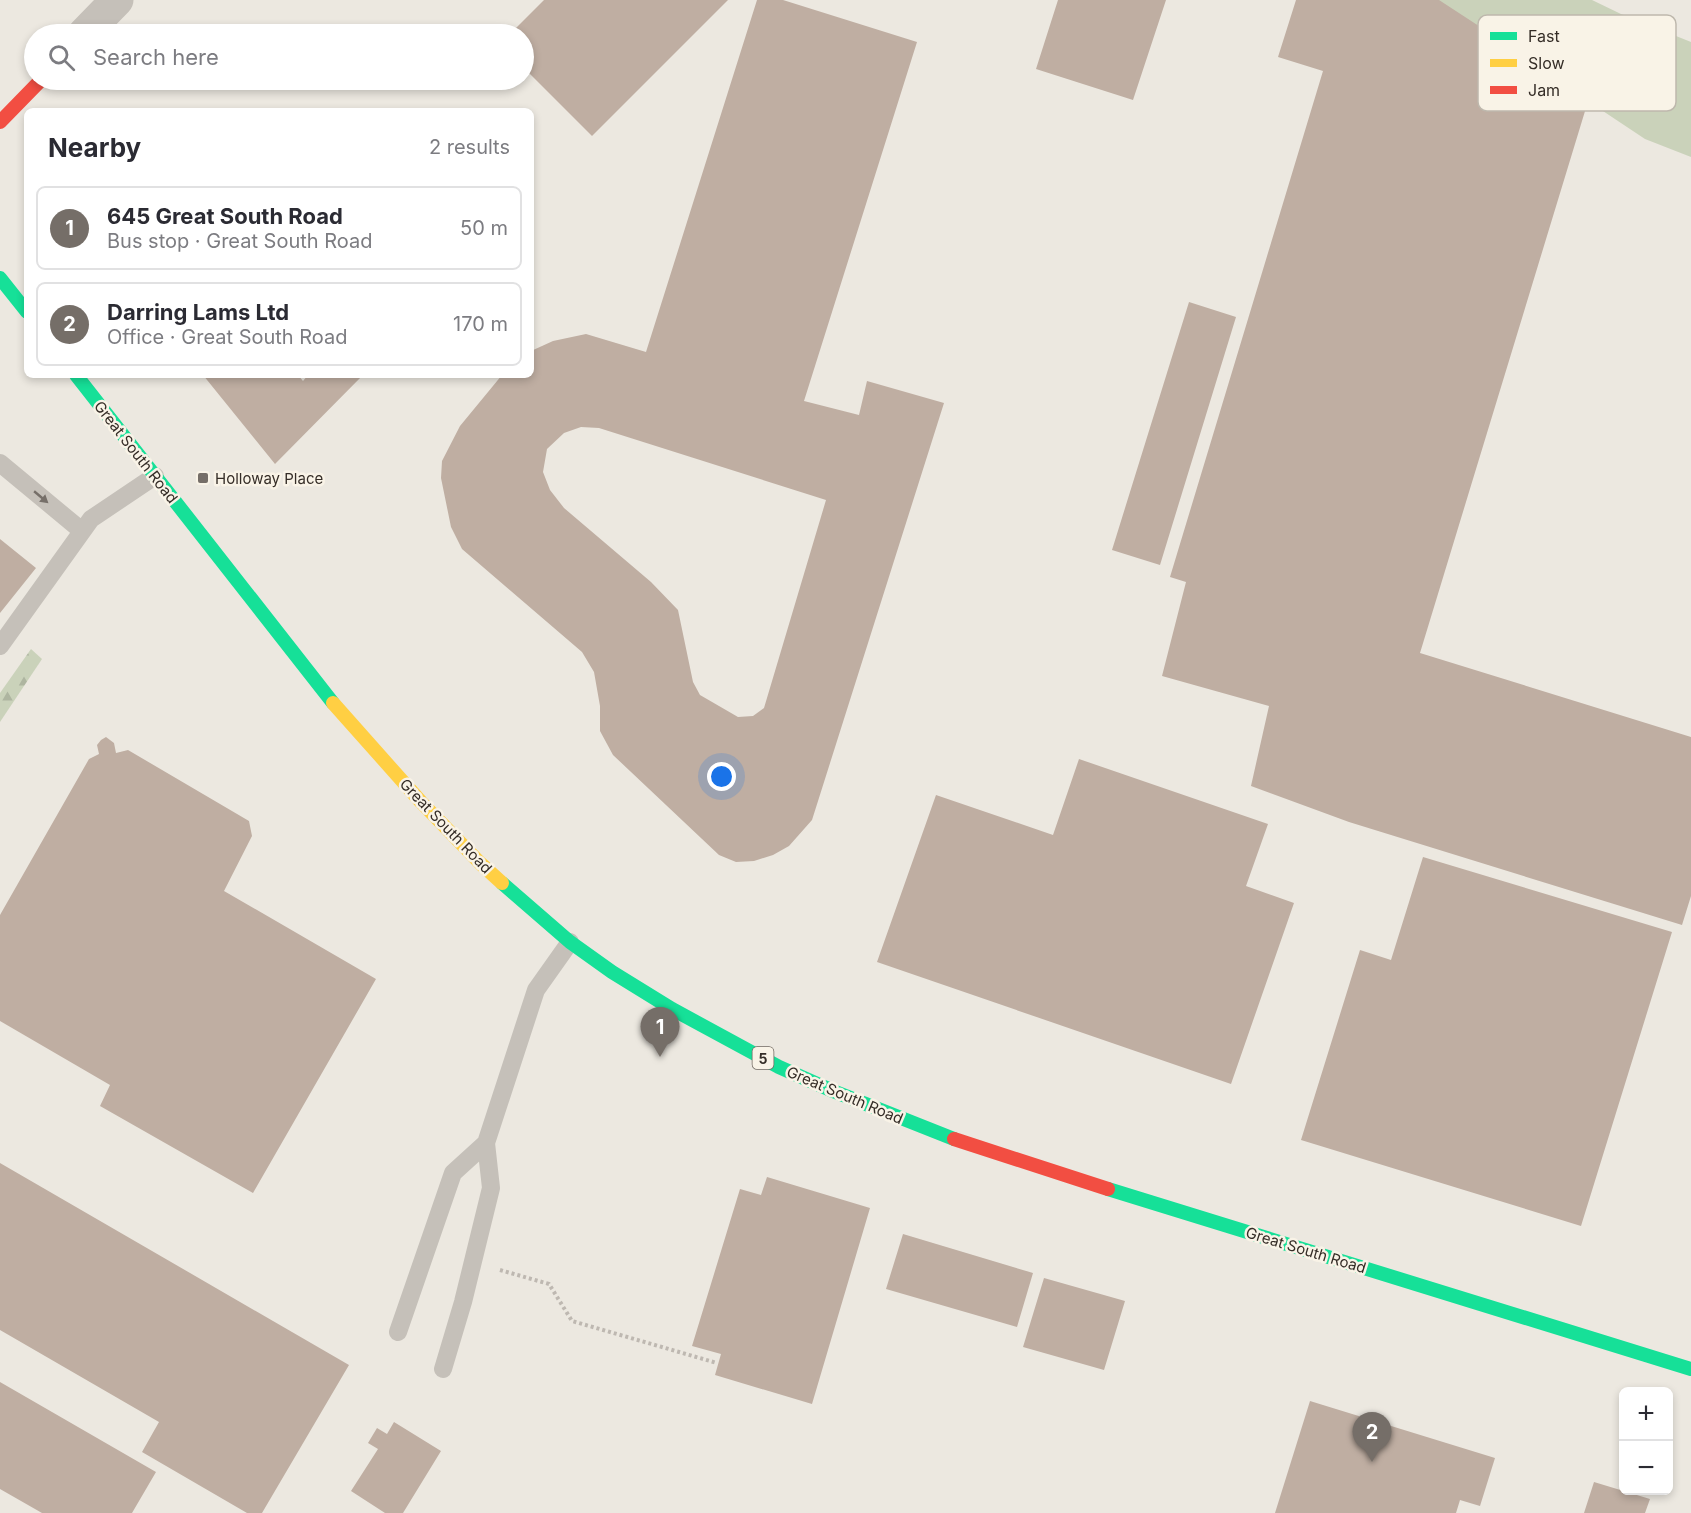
<!DOCTYPE html>
<meta charset="utf-8">
<style>
:root{--surface:#fff;--page:#f7f7f7;--text:#2b2b33;--muted:#7c7c81;--line:#e1e1e2;--accent:#756e68}
body{margin:0;font-family:Inter,sans-serif;background:var(--page);color:var(--text)}
.controls{position:absolute;right:18px;bottom:18px;display:grid;overflow:hidden;border-radius:9px;box-shadow:0 3px 9px #0003}
.controls button{width:54px;height:54px;display:grid;place-items:center;padding:0;border:0;border-bottom:2px solid var(--line);background:var(--surface);color:var(--text);font:30px sans-serif}
.you{position:absolute;left:722px;top:777px;width:21px;height:21px;margin:-15px;border:4px solid #fff;border-radius:50%;background:#1a73e8;box-shadow:0 0 0 9px #1a73e833}
.badge{display:grid;place-items:center;width:39px;height:39px;border-radius:50%;background:var(--accent);color:#fff;font-size:20px;font-weight:700}
.pin{position:absolute;translate:-50% -50px;filter:drop-shadow(0 2px 3px #0008)}
.pin::after{content:'';position:absolute;top:32px;width:21px;height:18px;background:inherit;clip-path:polygon(0 0,100% 0,50% 100%)}
.list{margin:0;padding:0;list-style:none}
h2{display:flex;justify-content:space-between;align-items:center;height:78px;margin:0;padding:0 24px;font-size:26px}
h2 small{font-size:20px;font-weight:400;color:var(--muted)}
.list li{display:grid;grid-template-columns:39px 1fr auto;gap:18px;align-items:center;box-sizing:border-box;height:84px;margin:0 12px 12px;padding:0 12px;border:2px solid var(--line);border-radius:9px}
.list b{display:block;font-size:22px;white-space:nowrap}
.list p{margin:0;font-size:20px;white-space:nowrap;color:var(--muted)}
.list em{font-size:20px;font-style:normal;color:var(--muted)}
.icon{flex:none;width:33px;height:33px;fill:none;stroke:currentColor;stroke-width:2;stroke-linecap:round;stroke-linejoin:round}
.map{position:relative;flex:none;width:1691px;height:1513px;overflow:hidden}
.search{position:absolute;background:var(--surface);box-shadow:0 3px 9px #0003;left:24px;top:24px;width:510px;height:66px;display:flex;align-items:center;gap:15px;box-sizing:border-box;padding:0 21px;border-radius:33px;color:var(--muted);font-size:22px}
.panel{position:absolute;background:var(--surface);box-shadow:0 3px 9px #0003;left:24px;top:108px;width:510px;height:270px;border-radius:9px}
.map>svg:first-child{display:block}
.grass{fill:#cad2ba}
.forest{fill:url(#forest-firs)}
.building{fill:#bfaea2;fill-rule:evenodd}
.lines{fill:none;stroke-linecap:round;stroke-linejoin:round}
.path{stroke:#beb8b1;stroke-width:4;stroke-dasharray:3 3;stroke-linecap:butt}
.lane{stroke:#c5c0b9;stroke-width:18}
.street{stroke:#c5c0b9;stroke-width:33}
.fast{stroke:#16e098;stroke-width:14}
.slow{stroke:#ffcf43;stroke-width:14}
.jam{stroke:#f24e42;stroke-width:14}
.oneway{fill:#766f69}
.poi-dot{fill:#756e68;stroke:#f9f3e7;stroke-width:2}
.labels{text-anchor:middle;dominant-baseline:central;stroke-width:5;stroke-linejoin:round;paint-order:stroke}
.shield{fill:#f9f3e7;stroke:#706861;stroke-width:1.5}
.shield-label{font-size:14px;font-weight:bold;fill:#352d27}
.street-label{font-size:15px;fill:#352d27;stroke:#f9f3e7}
.poi-label{font-size:15px;fill:#352d27;stroke:#f9f3e7;text-anchor:start}
.key{fill:#f9f3e7;stroke:#beb8ad;stroke-width:1.5}
.key-label{font-size:16px;fill:#352d27}
</style>
<div class="map">
<svg width="1691" height="1513" viewBox="0 0 1691 1513">
<defs>
<pattern id="forest-firs" width="22" height="20" patternUnits="userSpaceOnUse" patternTransform="scale(1.5)"><rect width="22" height="20" fill="#cad2ba"/><path d="M5 1l3.5 6h-7zM16 11l3.5 6h-7z" fill="#aeb5a0"/></pattern>
</defs>
<rect width="100%" height="100%" fill="#ece8e0"/>
<path class="grass" d="M1436,0H1592L1621,14L1691,42V157L1645,139Z"/>
<path class="forest" d="M31,649L42,659L0,722V693Z"/>
<path class="building" d="M544,0H728L592,136L524,68V34H510Z
M757,0H783L917,42L804,401L859,415L867,381L944,403L812,820L789,846L773,855L754,861L736,862L719,855L613,755L600,731V706L594,672L582,652L462,549L451,527L441,478L442,461L460,426L502,375H531V351L553,341L586,334L646,352ZM581,427L599,428L826,500L764,708L753,716L738,717L700,695L693,682L678,610L651,582L564,508L550,490L543,472L547,449L564,433Z
M1058,0H1166L1133,100L1036,69Z
M1296,0H1439L1589,98L1420,653L1691,737V896L1682,925L1349,822L1251,786L1269,706L1162,676L1186,582L1170,577L1323,71L1278,57Z
M1189,302L1236,317L1160,565L1112,550Z
M203,375H298L303,381L308,375H363L275,464Z
M0,539L36,568L0,613Z
M106,737L114,743L116,753L128,750L249,821L252,836L224,891L376,979L253,1193L100,1106L110,1085L0,1021V915L89,759L99,754L97,745L101,740Z
M1079,759L1268,824L1246,886L1294,903L1231,1084L877,962L936,795L1053,835Z
M1423,857L1672,932L1581,1226L1301,1140L1360,950L1391,960Z
M0,1163L349,1365L262,1513H247L142,1452L159,1422L0,1330Z
M767,1177L870,1208L812,1404L715,1375L721,1354L692,1346L740,1189L761,1195Z
M903,1234L1033,1273L1017,1327L886,1289Z
M1044,1278L1125,1301L1104,1370L1023,1347Z
M0,1382L156,1472L132,1513H42L0,1489Z
M1310,1401L1495,1458L1480,1506L1460,1500L1456,1513H1275Z
M394,1422L441,1451L403,1513H385L351,1491L378,1449L368,1443L377,1428L387,1434Z
M1594,1482L1650,1499L1645,1513H1584Z"/>
<g class="lines">
<path class="path" d="M500,1270L549,1284L572,1321L717,1363"/>
<path class="lane" d="M0,463L82,531
M0,646L91,519L155,476
M398,1332L453,1173L486,1143
M443,1369L463,1302L491,1188L486,1143L536,990L570,942"/>
<path class="street" d="M84,34L117,0"/>
<path class="fast" d="M0,278L27,312
M76,375L333,703
M502,883L570,942L612,972L672,1009L779,1067L833,1091L954,1139
M1108,1189L1691,1369"/>
<path class="slow" d="M333,703L421,802L480,863L502,883"/>
<path class="jam" d="M0,122L41,80
M954,1139L1108,1189"/>
</g>
<defs><path id="oneway-solid" d="M-6-.8H1V-3.2L6.5 0L1 3.2V.8H-6Z" transform="scale(1.5)"/></defs>
<use class="oneway" href="#oneway-solid" transform="translate(41 497) rotate(40)"/>
<rect class="poi-dot" x="197" y="472" width="12" height="12" rx="3"/>
<g class="labels">
<rect class="shield" x="752.5" y="1047" width="21" height="22" rx="4.5"/>
<g class="shield-label">
<text x="763" y="1058">5</text>
</g>
<g class="street-label">
<text transform="translate(136 452) rotate(52)">Great South Road</text>
<text transform="translate(446 826) rotate(46)">Great South Road</text>
<text transform="translate(845 1095) rotate(23)">Great South Road</text>
<text transform="translate(1306 1250) rotate(17)">Great South Road</text>
</g>
<g class="poi-label">
<text x="215" y="478">Holloway Place</text>
</g>
</g>
<rect x="1478" y="15" width="198" height="96" rx="9" class="key"/>
<rect x="1490" y="32" width="27" height="8" fill="#16e098"/>
<rect x="1490" y="59" width="27" height="8" fill="#ffcf43"/>
<rect x="1490" y="86" width="27" height="8" fill="#f24e42"/>
<g class="key-label">
<text x="1528" y="42">Fast</text>
<text x="1528" y="69">Slow</text>
<text x="1528" y="96">Jam</text>
</g>
</svg>
<div class="controls">
<button>+</button>
<button>−</button>
</div>
<div class="you"></div>
<div class="pin badge" style="left:660px;top:1057px">1</div>
<div class="pin badge" style="left:1372px;top:1462px">2</div>
<div class="search"><svg class="icon" aria-label="search" viewBox="0 0 24 24"><circle cx="10" cy="10" r="6"/><path d="M15 15l6 6"/></svg>Search here</div>
<section class="panel">
<h2>Nearby<small>2 results</small></h2>
<ul class="list">
<li><span class="badge">1</span><div><b>645 Great South Road</b><p>Bus stop · Great South Road</p></div><em>50 m</em></li>
<li><span class="badge">2</span><div><b>Darring Lams Ltd</b><p>Office · Great South Road</p></div><em>170 m</em></li>
</ul>
</section>
</div>
